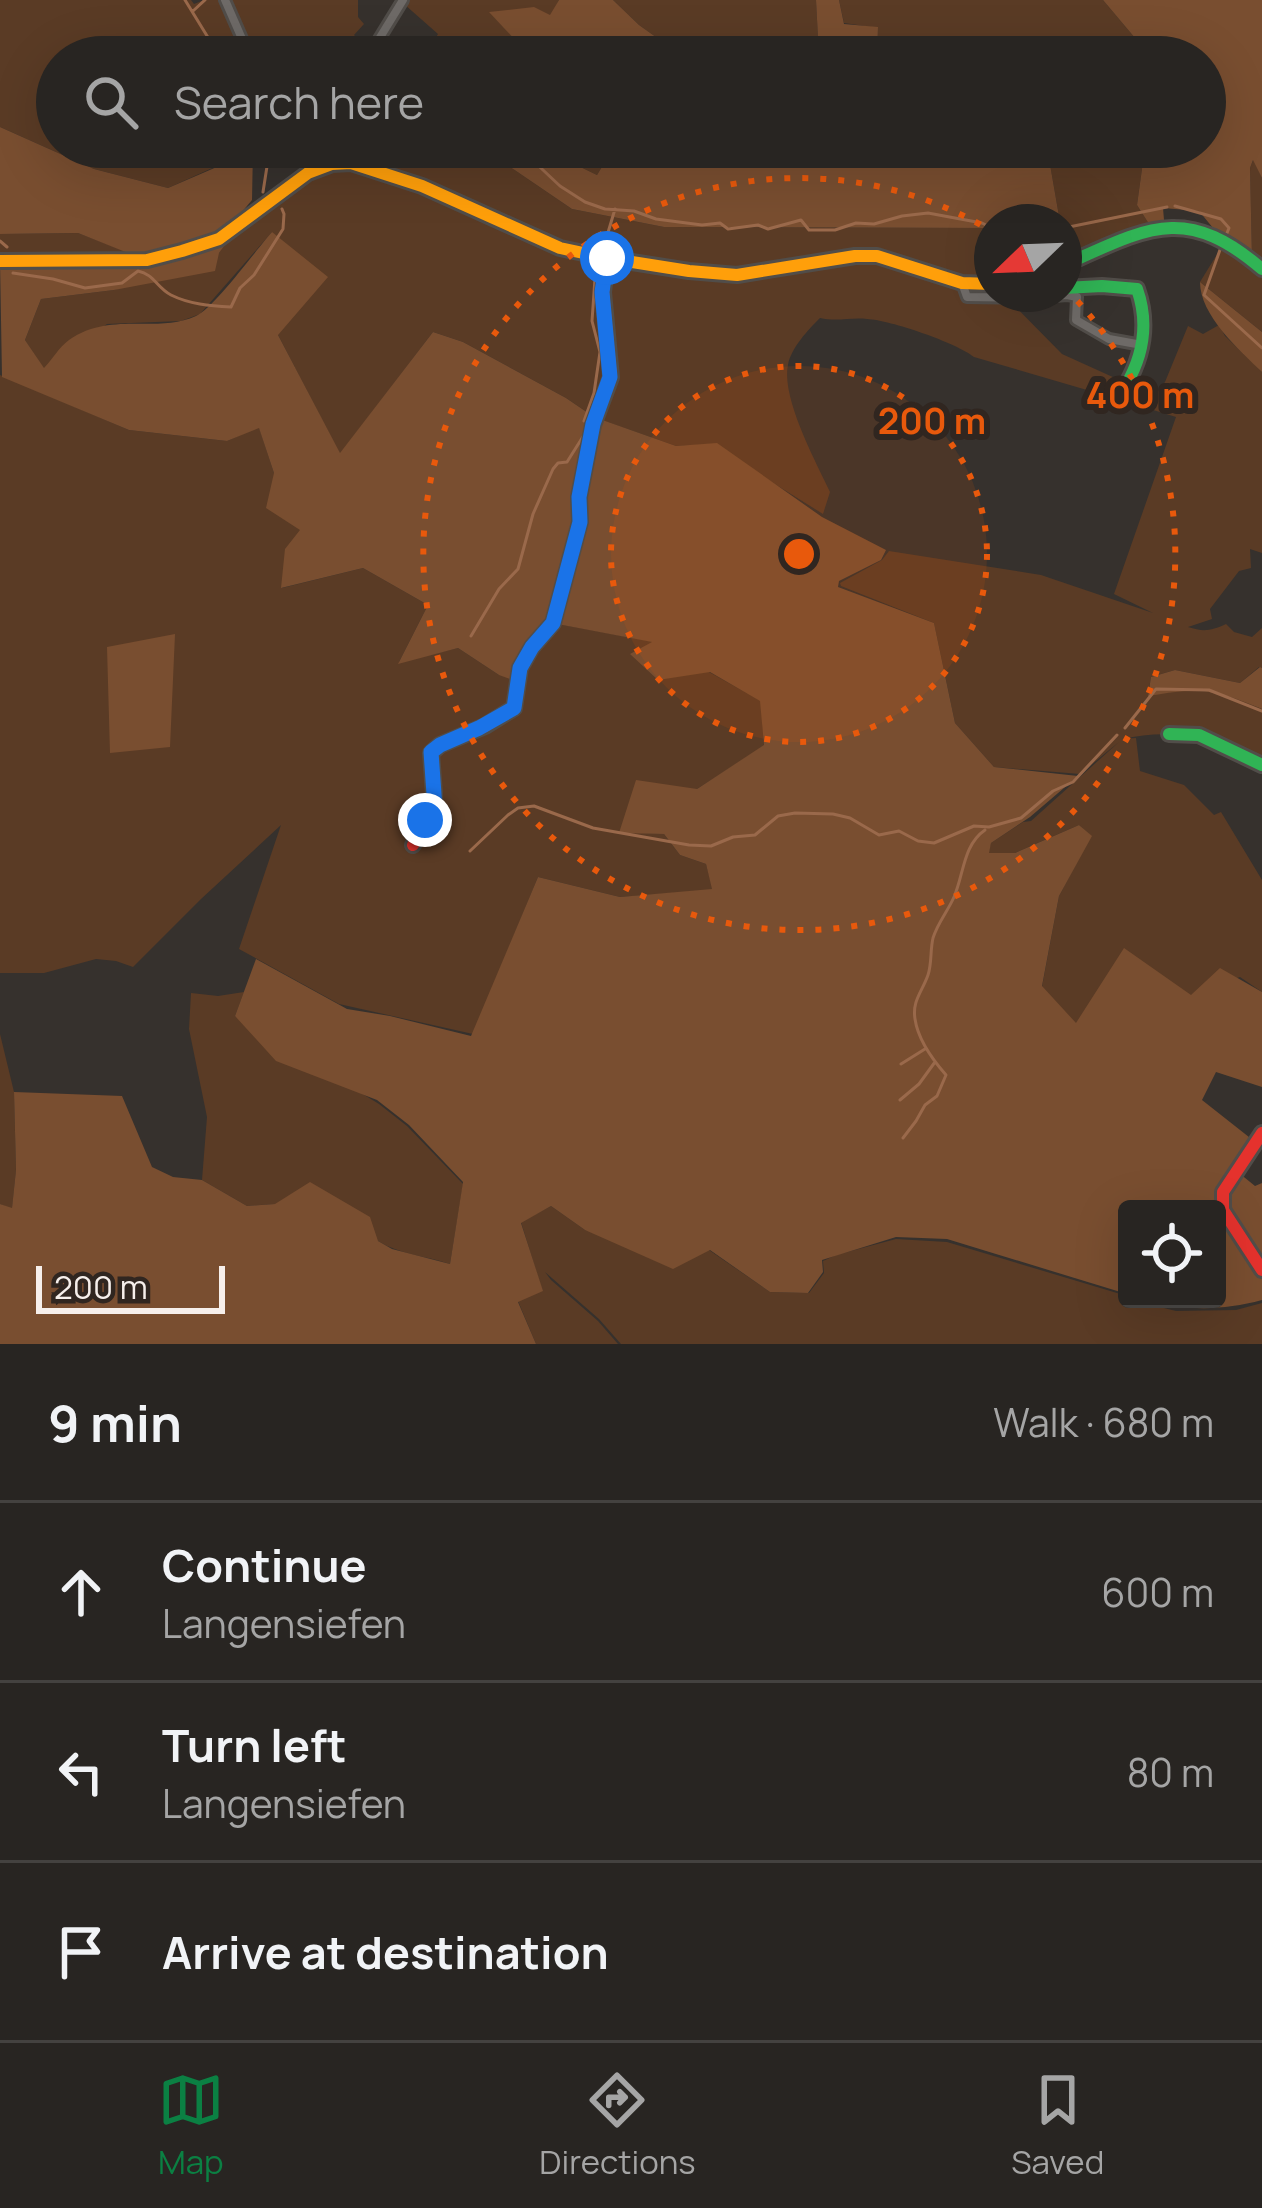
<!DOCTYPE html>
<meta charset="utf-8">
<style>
:root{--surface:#282522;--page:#302d2a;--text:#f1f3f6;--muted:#a5a5a5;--line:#444240;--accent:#0b8043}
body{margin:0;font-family:Manrope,sans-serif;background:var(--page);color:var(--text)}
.controls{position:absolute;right:36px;bottom:36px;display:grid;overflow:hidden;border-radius:12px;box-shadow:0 12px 48px #0002}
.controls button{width:108px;height:108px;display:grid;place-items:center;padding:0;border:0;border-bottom:3px solid var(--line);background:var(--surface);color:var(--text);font:60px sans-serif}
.compass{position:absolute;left:974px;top:204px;width:108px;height:108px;border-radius:50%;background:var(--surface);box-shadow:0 12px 48px #0002;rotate:247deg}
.scale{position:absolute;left:36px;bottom:30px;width:189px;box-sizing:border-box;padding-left:12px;border:6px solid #f6efeb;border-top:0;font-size:33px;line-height:42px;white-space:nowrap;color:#f6efeb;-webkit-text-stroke:9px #302620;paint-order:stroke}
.stop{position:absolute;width:36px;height:36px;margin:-27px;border:9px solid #1a73e8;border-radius:50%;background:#fff}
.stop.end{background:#1a73e8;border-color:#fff;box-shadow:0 3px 12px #0008}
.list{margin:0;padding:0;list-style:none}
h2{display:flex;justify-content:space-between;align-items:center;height:156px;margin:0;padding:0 48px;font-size:51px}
h2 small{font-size:39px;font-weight:400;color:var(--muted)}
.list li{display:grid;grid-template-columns:78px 1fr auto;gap:36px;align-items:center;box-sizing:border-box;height:180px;padding:0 48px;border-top:3px solid var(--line)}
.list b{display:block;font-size:45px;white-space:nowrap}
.list p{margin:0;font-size:39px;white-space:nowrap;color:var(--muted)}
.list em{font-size:39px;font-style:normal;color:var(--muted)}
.icon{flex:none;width:66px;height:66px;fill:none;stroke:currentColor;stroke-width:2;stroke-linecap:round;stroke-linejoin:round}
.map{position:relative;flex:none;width:1262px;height:1344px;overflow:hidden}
.search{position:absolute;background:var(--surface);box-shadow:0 12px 48px #0002;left:36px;right:36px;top:36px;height:132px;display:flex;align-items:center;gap:30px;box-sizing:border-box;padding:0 42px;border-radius:66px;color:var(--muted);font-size:45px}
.sheet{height:696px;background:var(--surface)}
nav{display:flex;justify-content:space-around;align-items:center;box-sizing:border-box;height:168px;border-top:3px solid var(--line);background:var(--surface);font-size:33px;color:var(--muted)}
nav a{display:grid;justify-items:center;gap:6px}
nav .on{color:var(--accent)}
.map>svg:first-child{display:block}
.green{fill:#5a3b25}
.forest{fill:#794e30}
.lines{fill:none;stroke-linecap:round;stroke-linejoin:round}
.stream{stroke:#9a694b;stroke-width:3}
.street-casing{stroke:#514d49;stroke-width:14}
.fast-casing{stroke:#514d49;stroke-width:18}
.slow-casing{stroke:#514d49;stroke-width:18}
.jam-casing{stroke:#514d49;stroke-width:18}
.street{stroke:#6e6a67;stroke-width:8}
.fast{stroke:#30b455;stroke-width:12}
.slow{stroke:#ff9f0a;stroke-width:12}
.jam{stroke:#e5322d;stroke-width:12}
.route{stroke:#1a73e8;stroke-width:15}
.ring{fill:none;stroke:#e8590c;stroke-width:6;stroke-dasharray:6 12}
.centre{fill:#e8590c;stroke:#302620;stroke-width:6}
.ring-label{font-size:36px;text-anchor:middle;font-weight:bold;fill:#e8590c;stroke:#302620;stroke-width:12;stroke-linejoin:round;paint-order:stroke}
</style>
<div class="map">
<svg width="1262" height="1344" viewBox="0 0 1262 1344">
<rect width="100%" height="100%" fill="#36312d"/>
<path class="green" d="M0,0H191L194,4L204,0H223L248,57H57V147H210L219,165L168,188L94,169L0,127Z
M226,0H358V17L364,24L354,35L368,50L363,57H252Z
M406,0H559L551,16L490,12L531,57H424L438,34L404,4Z
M613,0H816L819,57H684L639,25Z
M839,0H1103L1151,57H877L878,28L844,23Z
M356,147H481L572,209L664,227L992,228V283L963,282L877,255L737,273L688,270L561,246L421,182L360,160Z
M539,147H614L597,175Z
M1047,147H1145L1137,205L1149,224L1064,262V222H1060Z
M1254,158L1262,178V266L1252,258L1250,168Z
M340,166L375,174L559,251L605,260L609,377L594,417L566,398L463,342L433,332L340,454L278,335L272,232L200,314L181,321L107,324L44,369L25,340L41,299L114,290L219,253L228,238L302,180Z
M78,233L141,257L0,259V234Z
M1224,243L1262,272V332L1200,282Z
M608,261L737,279L839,263L875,261L962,284L992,285V294H1035L1008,299L1062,354L1126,383L1121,400L974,357C957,343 890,320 867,319C851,317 837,322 820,318C808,330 791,348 788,365C781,398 816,462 830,492L823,514L759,474L717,444L676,446L596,418L612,378L608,335Z
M1219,325L1225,336L1262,372V553L1250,549L1251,568L1239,571L1210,609L1212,619L1188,627C1203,632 1211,631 1226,624L1234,632L1252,637L1262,628V668L1259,667L1240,683L1175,670L1151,677L1148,695L1185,690L1225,693L1262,709V763C1214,738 1175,727 1122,739L1136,738L1140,771L1184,785L1214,815L1221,812L1262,880V992L1240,977L1192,995L1075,1024L1042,987L1059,896L1091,836L1079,825L1015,853L988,854L991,843L1023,822L1031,821L1119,742L1080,774L994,767L955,723L934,623L841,586L840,583L882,560L889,551L1041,575L1153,613L1114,594L1176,417L1124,401L1127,387L1154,397L1165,382L1188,326L1203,334Z
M0,375L129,430L227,441L259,427L274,473L301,530L282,588L363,568L428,605L399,662L458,648L499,675L521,669L553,623L655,642L761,701L764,746L697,789L620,832L664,834L680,855L706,864L713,890L620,897L538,877L473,1034L339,1004L239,949L281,825L201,899L133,967L116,961L96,959L44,973H0Z
M244,992L235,1016L379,1104L407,1126L463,1184L450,1264C426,1256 399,1254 378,1241L275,1204L247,1206L202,1180L207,1117L189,1029L191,993L218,996Z
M0,1034L14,1092L16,1170L12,1209L0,1204Z
M551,1206L585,1230L709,1250L770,1292L809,1293L824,1273L823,1261L836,1255L896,1239L947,1242L1127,1296V1299L1176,1311L1236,1310L1262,1303V1344H621L599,1319L545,1272L551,1280L598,1321L618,1344H536L518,1301L542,1290L521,1222Z"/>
<path class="forest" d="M559,0H613L639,25L684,57H531L489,12L534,7L550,15Z
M816,0H839L844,24L878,27L877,57H819Z
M1103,0H1262V178L1253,160L1250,168L1252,258L1218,234L1199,211L1163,208L1164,220L1149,224L1137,205L1145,147H1205V57H1151Z
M0,127L94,169L168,188L219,166L210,147L253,148L252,200L221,237L229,239L219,253L215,271L114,290L41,299L25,340L44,368C52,360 59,347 69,340C111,311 157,334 196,316C215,307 255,251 272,232L328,277L278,335L340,453L433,332L463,342L566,398L594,417L676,446L717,443L822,517L886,550L881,560L839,581L838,587L934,623L955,723L994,767L1078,776L1030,817L991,843L989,853H1015L1079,825L1092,836L1059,896L1042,986L1076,1023L1124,948L1191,995L1220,968L1262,992V1087L1216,1072L1202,1100L1254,1141L1226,1188L1222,1210L1262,1271V1300C1221,1311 1184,1311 1143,1299H1217V1209H1127V1294L947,1239L896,1237L822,1260L823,1272L808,1293L770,1292L710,1250L673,1269L585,1230L551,1206L521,1223L543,1291L518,1302L536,1344H0V1204L12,1208L16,1170L14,1092L122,1096L152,1167L173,1177L202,1180L247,1206L275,1204L310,1182L370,1217L378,1241L392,1249L450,1264L463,1182L409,1125L377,1100L276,1061L235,1016L256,959L347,1009L390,1016L471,1036L538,877L620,897L712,889L706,864L680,855L664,834L619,833L636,780L697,789L764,745L760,701L710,672L658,680L630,654L652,642L552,623L516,681L499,675L458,648L398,664L428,605L363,568L281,588L285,549L300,530L266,508L274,473L259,428L227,441L129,430L2,377L0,261L143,259L78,233L0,234Z
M481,147H539L597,175L614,147H1047L1060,222H992V228L664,227L572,209Z
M1200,282L1262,332V372C1239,350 1200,315 1200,282Z
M175,634L170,747L110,753L107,647Z
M1260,667L1262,668V709C1215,689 1199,687 1148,696L1151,677L1175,670L1240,683Z
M1239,1173L1255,1186L1262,1183V1268L1224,1210L1228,1190Z"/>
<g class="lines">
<path class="stream" d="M185,0L220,57
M193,11L205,0
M512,147L526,154L560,186L585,202L605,209L634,211L656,219L702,225L720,223L728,229L758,225L768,229L801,220L809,230H835L856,223L874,224L902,216L928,213L982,223L992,228
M263,192L268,160L278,147
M1175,206L1221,219L1229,228L1225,238
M1064,228L1167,207
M0,241L7,247
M604,246L615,209
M1221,247L1204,295L1262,348
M13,273L53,279L85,288L122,283L138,271C154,274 157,288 171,295C189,304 210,306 231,307L240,288L254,275L283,229L284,214L282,209
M584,421L594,393L600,352L592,321L596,264
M471,636L499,589L518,569L533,514L553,469L558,463L567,462L584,435
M1125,728L1156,689L1209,690L1262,711
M470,851L508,815L518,808L534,806L593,828L689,845L711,846L733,837L755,835L778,816L795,813L833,814L850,818L879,835L899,831L918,841L934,843L974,826L989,827L1021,818L1053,791L1073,782L1117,735
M901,1064L925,1049
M900,1100L919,1084L935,1062
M903,1138L916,1121L925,1105L937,1096L946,1075C932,1059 918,1040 915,1019C912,1001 922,992 928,975C932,963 930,951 933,938C938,922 948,911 954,897C964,874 963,845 985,830"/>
<g class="street-casing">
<path id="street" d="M225,0L250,57
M368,57L403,0
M318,147L321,168
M962,283L967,297L1028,298
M1028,298L1067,295L1077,297L1076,320L1109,339L1142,345"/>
</g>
<g class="fast-casing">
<path id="fast" d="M1064,265C1147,228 1185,203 1262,269
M1064,288L1102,286L1137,289C1149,323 1144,354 1126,385
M1169,734L1199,735L1262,765"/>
</g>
<g class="slow-casing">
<path id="slow" d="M0,261L147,260L182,251L219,239L308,173L332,164L351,163L422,186L560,248L607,258L689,271L737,275L855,256H877L962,283L992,284"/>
</g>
<g class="jam-casing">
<path id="jam" d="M413,845L435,808L431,753L440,745L485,726L514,708L520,668L532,647L553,623L580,522L579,497L593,425L611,377L603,292L607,258
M1262,1133L1223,1192V1210L1262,1270"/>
</g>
<use href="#street" class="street"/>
<use href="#fast" class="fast"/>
<use href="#slow" class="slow"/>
<use href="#jam" class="jam"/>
</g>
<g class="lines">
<path class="route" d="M425,820L435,808L431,752L440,745L479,728L514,708L520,668L532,647L553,623L580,522L579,497L593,424L610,377L602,292L607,258"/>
</g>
<circle cx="799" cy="554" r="188" fill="#e8590c" fill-opacity=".12"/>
<g class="ring">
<circle cx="799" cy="554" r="188"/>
<path d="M1065 288A376 376 0 1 1 990 230"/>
</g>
<circle cx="799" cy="554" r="18" class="centre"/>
<g class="ring-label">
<text x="1140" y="408">400 m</text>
<text x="932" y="434">200 m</text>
</g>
</svg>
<div class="controls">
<button><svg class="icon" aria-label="locate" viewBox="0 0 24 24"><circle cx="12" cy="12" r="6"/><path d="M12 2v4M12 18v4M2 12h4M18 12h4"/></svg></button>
</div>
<svg class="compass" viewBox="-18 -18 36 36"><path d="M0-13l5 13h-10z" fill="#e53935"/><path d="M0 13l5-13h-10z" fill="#a5a5a5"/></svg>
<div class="scale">200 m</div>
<div class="stop" style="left:607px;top:258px"></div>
<div class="stop end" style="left:425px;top:820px"></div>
<div class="search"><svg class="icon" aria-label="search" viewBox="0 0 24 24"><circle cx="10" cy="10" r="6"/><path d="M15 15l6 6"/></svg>Search here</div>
</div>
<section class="sheet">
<h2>9 min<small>Walk · 680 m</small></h2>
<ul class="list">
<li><svg class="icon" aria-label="ahead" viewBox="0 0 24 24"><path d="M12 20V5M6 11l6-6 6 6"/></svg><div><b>Continue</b><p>Langensiefen</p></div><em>600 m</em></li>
<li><svg class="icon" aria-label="left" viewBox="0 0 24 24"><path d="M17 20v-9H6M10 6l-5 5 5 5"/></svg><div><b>Turn left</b><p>Langensiefen</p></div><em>80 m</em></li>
<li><svg class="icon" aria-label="arrive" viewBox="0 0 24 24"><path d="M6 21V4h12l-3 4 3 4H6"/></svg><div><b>Arrive at destination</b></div></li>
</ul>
</section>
<nav>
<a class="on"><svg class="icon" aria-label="map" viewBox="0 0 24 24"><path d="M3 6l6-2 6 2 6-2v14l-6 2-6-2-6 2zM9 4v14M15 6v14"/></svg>Map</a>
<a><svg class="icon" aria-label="directions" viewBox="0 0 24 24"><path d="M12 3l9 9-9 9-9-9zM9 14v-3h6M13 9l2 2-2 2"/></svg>Directions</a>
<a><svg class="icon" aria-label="saved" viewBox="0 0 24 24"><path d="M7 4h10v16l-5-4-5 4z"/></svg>Saved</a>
</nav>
